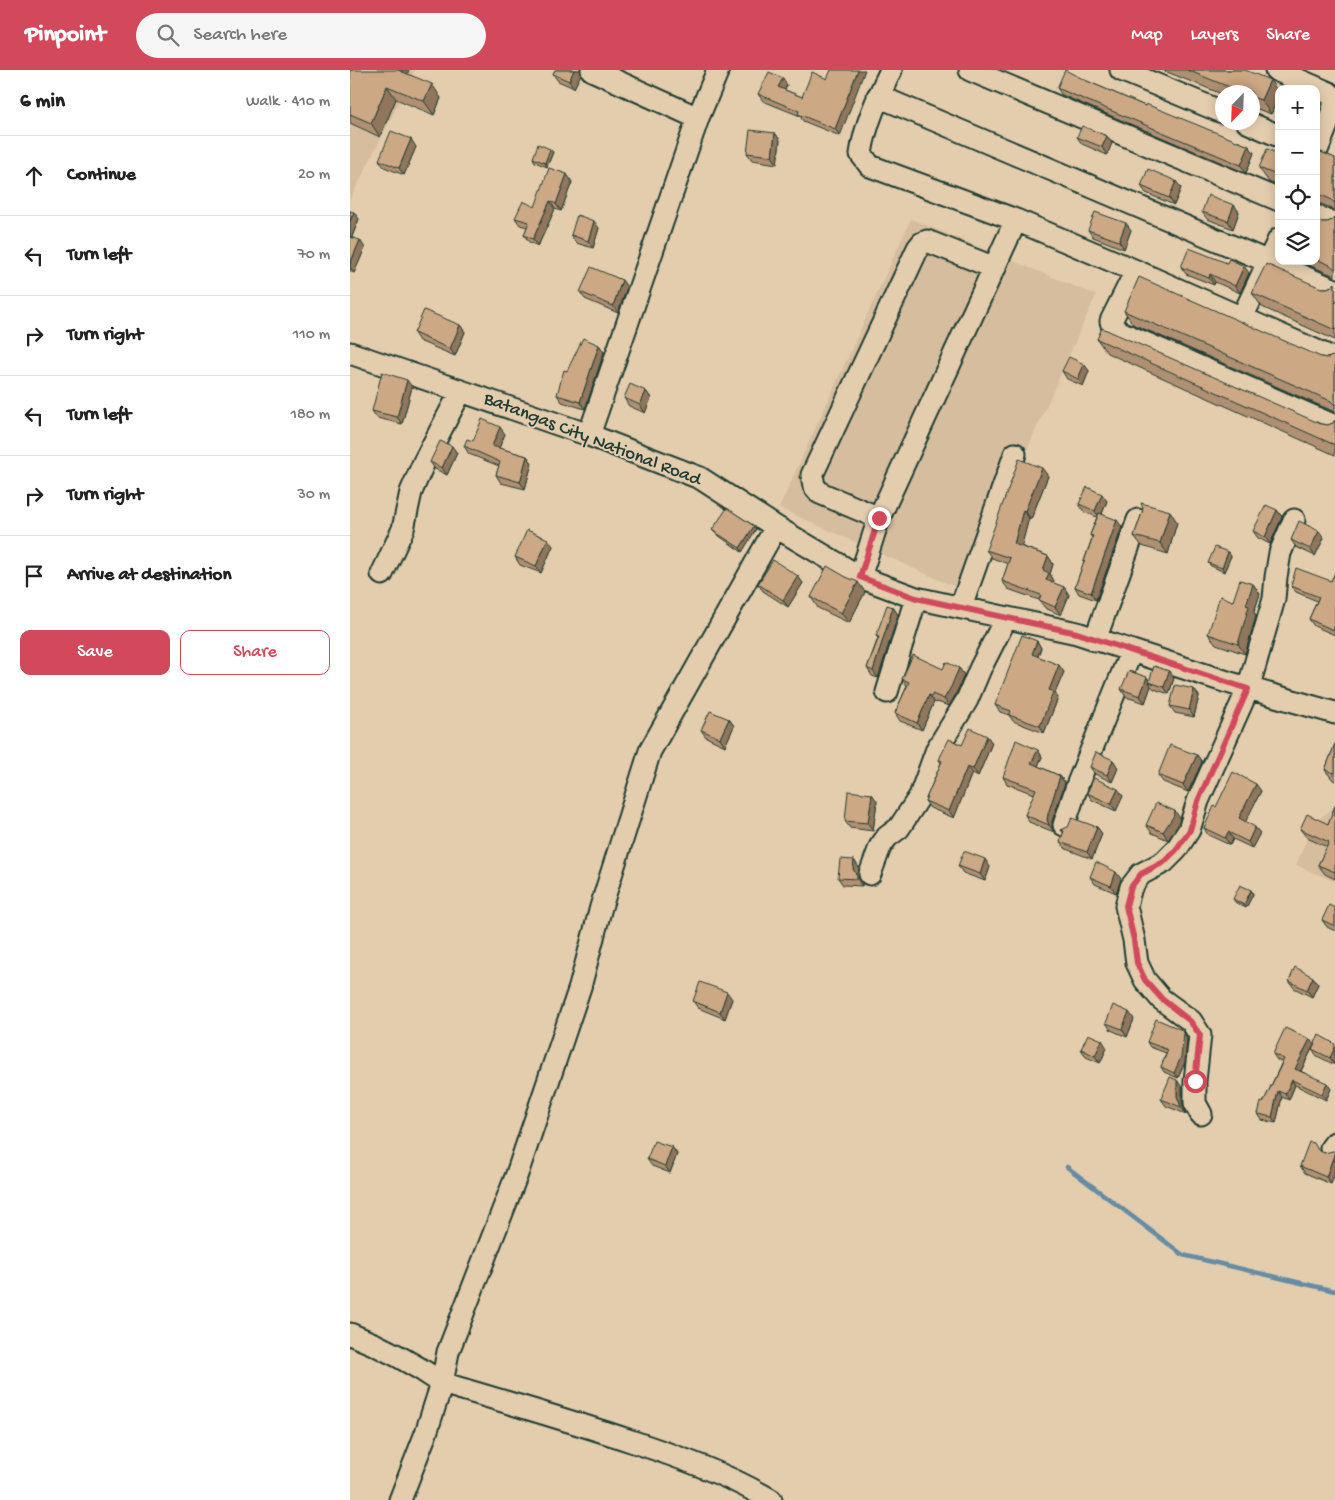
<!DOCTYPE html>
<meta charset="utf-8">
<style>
:root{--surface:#fff;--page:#f6f6f6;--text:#222;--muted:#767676;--line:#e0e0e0;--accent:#d1495b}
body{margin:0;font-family:"Gochi Hand",sans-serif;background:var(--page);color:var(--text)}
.controls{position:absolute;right:15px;top:15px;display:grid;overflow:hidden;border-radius:10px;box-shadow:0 2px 12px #0003}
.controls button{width:45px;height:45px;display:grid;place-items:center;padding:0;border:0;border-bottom:1px solid var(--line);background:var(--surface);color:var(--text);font:25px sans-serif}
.compass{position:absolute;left:865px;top:15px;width:45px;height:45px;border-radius:50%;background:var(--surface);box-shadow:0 2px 12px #0003;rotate:203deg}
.stop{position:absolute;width:15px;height:15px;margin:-11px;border:4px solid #d1495b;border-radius:50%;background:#fff}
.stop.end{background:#d1495b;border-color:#fff;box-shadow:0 1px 5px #0008}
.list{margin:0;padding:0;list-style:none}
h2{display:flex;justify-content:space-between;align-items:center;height:65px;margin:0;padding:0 20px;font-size:21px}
h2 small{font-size:16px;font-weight:400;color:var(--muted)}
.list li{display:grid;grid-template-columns:32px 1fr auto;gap:15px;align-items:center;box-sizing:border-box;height:80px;padding:0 20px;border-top:1px solid var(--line)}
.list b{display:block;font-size:19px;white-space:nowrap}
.list em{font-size:16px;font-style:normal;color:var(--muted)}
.actions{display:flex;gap:10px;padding:15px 20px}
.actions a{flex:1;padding:11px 0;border:1px solid var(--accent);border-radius:10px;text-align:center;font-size:18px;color:var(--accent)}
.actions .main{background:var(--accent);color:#fff}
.icon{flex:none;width:28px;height:28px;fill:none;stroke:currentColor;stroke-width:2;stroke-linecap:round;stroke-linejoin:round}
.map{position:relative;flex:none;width:985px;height:1430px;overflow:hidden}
header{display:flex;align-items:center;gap:30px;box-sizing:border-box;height:70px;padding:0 25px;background:var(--accent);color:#fff}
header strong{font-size:24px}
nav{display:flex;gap:28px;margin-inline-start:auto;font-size:18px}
.search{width:350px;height:45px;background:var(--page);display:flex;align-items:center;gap:12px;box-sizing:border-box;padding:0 18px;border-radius:28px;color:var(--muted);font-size:19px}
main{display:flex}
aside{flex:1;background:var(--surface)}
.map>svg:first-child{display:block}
.built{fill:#d5bd9d}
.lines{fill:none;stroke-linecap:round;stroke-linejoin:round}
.stream{stroke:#658ca4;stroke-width:4.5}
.minor-casing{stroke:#1f3d34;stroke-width:25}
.minor{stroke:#e4cdad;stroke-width:21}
.wall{fill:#b09072;stroke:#1f3d34}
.shaded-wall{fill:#90765c;stroke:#1f3d34}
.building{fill:#cda884;stroke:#1f3d34}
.route{stroke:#d1495b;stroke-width:6}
.labels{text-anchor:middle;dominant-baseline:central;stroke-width:4;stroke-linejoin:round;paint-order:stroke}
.street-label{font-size:19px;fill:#1f3d34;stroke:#e4cdad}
</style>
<header>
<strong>Pinpoint</strong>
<div class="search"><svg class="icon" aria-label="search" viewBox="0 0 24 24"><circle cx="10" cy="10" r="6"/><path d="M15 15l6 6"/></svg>Search here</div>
<nav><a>Map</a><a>Layers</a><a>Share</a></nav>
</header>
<main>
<aside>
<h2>6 min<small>Walk · 410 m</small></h2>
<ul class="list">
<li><svg class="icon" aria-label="ahead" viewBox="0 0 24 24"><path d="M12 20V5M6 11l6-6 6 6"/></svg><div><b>Continue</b></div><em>20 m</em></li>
<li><svg class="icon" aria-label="left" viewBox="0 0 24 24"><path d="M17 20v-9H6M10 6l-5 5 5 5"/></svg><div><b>Turn left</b></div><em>70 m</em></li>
<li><svg class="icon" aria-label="right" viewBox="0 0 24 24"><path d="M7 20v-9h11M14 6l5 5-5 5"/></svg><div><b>Turn right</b></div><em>110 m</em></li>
<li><svg class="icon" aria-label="left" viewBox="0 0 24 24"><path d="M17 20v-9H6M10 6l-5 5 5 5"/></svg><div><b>Turn left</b></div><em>180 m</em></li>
<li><svg class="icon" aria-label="right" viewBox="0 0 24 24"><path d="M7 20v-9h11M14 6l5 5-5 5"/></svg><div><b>Turn right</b></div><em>30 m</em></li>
<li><svg class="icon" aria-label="arrive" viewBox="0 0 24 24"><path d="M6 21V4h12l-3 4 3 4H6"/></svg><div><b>Arrive at destination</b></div></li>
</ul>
<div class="actions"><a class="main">Save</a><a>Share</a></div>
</aside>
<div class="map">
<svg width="985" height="1430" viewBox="0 0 985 1430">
<rect width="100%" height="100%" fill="#e4cdad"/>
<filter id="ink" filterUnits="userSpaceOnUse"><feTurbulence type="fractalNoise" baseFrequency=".02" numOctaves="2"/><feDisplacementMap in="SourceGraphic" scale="10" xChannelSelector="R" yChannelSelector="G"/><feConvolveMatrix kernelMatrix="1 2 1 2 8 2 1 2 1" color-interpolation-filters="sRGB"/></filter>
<g filter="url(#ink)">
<path class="built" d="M0,0H65L0,130Z
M561,149L746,225L614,521L429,438Z
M985,736V812L946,795L963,754Z"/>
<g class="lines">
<path class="stream" d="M717,1097L833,1185L985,1221"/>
<g class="minor-casing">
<path id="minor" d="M242,0L348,48
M541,0C528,27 515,55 511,84L520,96L666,150L786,201L985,289
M620,0L929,130
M771,0L872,42
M926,0L979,23L985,30L983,40L966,83
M528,26L985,220
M897,52L929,66
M966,146L985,154
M786,201L761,251L763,258L770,262L985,356
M892,248L929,169
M0,283L239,365L350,408L426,457L510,507L566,528L727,563L877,612L985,643
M239,365L348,48L368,0
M529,448L470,423L464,416L462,405L568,178L572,173L577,171L645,198
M32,504L53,459L61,422L74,392L111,321
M510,507L529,448L666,150
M611,537L665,384
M745,570L788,450
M537,622L566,528
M714,755L728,713L781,582
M520,804L530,777L537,767L549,758L570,726L587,679L617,630L630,599L656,548
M851,1044L845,1033V1011L850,965L841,951L811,929L795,910L787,893L784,870L776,836L781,817L791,804L814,792L826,780L839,760L848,731L898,619L924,529L926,507L930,483L944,450
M981,1078L985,1073
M0,1264C33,1277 63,1293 92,1313L76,1363L50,1430
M421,1430C377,1404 329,1387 281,1371C219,1350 155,1332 92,1313L98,1282L167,1104L230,917L251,837L300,681L426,457"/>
</g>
<use href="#minor" class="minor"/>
</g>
<path class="wall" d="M0,0L58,4L91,28L84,45L46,29L30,67L0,53Z
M205,0H230L231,4L224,18L208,11L203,4Z
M812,0H895L929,23V26L921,44L902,37V22H872V24Z
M477,9L490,66L453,51L450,46L413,31L408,24L437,15L435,20L452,27Z
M737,11L795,36L899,76L904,83L896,103L712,25L707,18Z
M425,63L430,70L427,94L402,90L397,83Z
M727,67L762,73L757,85L732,74Z
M66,77L54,105L34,97L29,90Z
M966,80L985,88V140L971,134H966Z
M203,82L197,97L185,92L183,88Z
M929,84V116L919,112L909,98Z
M222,112L211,141L205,139L188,176L179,172L174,165L177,157L170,155L165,148L185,137Z
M791,116L831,118L824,135L796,123Z
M884,135L889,142L883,159L857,149L852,142Z
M0,141L9,149L2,167L15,178L4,203L0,201Z
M985,147V206L949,191H966V150L971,152H977L983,150Z
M249,158L243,178L226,173L221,165Z
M738,160H781L774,179L743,167Z
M831,197L899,203L890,223L865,212L864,215L836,204Z
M985,213V270L912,237L902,223L904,221L903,220L971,218H977L982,216Z
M277,217L268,243L235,229L230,222Z
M774,241L971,287L977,288L985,286V342L783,254Z
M110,255L115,262L105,286L69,271L64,263Z
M747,269L971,354L978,355L983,353L985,350V385L757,283Z
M249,275L254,282L235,339L212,332L207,325L217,301Z
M734,294L739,301L733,316L717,309L712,301Z
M62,317L52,354L27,348L22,341Z
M296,321L301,328L295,343L279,336L274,328Z
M155,364L149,378L177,386L182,393L175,419L151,413L146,405L149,396L119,384L114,376L123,371Z
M107,383L97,405L85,399L80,392Z
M698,406L681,449L679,448L671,476L698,486L703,494L700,504L704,511L703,513L714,517L719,525L711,545L695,538L689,530L658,519L652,511L658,494L642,488L636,480Z
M757,431L752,444L772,457L746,530L729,524L725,517L742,468L740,465L747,447L734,442L729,434Z
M793,438L827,452L818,484L792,476L784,466L792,443Z
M927,440L932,447L920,474L908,468L903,461Z
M404,456L406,459L392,482L365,463L362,460Z
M969,461L974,468L965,486L946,477L941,470Z
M203,476L191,503L170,495L165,487Z
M881,486L874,502L861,496L858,493Z
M985,503V565L964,556L959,549L967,531L946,522L941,516L981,511Z
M496,507L515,522L499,553L468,538L461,527Z
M453,513L438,537L413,521L408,514Z
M903,514L910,524L904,542L906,546L895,584L866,574L858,564L883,531Z
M543,537L548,545L528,608L522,606L517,598L528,568L526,566Z
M687,571L691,578L688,586L714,602L705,623L708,628L694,663L663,651L659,645L650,642L645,635Z
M609,598L614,605L606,624L599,636L587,632V633L584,632L572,660L550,651L545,643L557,616L552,609Z
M797,607L799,611L824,608L819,624L804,619L801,616L795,633L776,627L771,619Z
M844,619L849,626L844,647L825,643L820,636Z
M379,649L384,656L375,676L356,667L351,660Z
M637,666L642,673L628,706L622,703L604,748L580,738L575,731L591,693L589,690L612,675Z
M985,674V711L983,710L975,700Z
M688,680L692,687L688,696L710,706L715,713L702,751V757L704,762L679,752L675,745L684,724L657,714L653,707Z
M847,685L852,692L838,722L813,712L808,705Z
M763,690L768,698L762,712L745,704L740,697Z
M911,721L895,751L910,763L902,778L883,769L880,775L858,765L854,758L866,737Z
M737,723L773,726L766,741L742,730Z
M527,731L523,761L500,758L495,751Z
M985,736V809L975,804L968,795L977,777L957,768L950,759L978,754Z
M830,748L828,755L818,770L802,763L796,755Z
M747,757L752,764L742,789L716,779L710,772L714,764L711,760Z
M504,790L509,798L508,807L512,814V816L493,815L488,808Z
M608,796L640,797L635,811L613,803Z
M740,807L771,809L766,823L745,814Z
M901,820L903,824L896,838L886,833L883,829Z
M985,838V861L977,857L972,850Z
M963,907L968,914L962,927L944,918L939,911Z
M382,929L375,949L348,938L343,931Z
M784,949L777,967L761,960L756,953Z
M969,965L985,995L967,986L962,979L951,1001L981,1019L976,1030L945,1015L939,1030L932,1027L926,1053L912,1050L908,1044L932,992L927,990L923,984L964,975Z
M837,968L835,992L828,1008L814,1002L811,997L816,983L800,977L797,972Z
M757,978L750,993L736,987L731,979Z
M832,1017V1033L836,1044L816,1036L811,1029Z
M322,1077L327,1084L320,1103L302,1096L297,1089Z
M969,1081L974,1083H985V1103L981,1114L955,1103L950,1096Z"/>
<path class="shaded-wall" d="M46,0H59L54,12Z
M224,0H230L231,4L224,18L219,11Z
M508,0H515L490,66L485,59Z
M433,8L437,15L433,24L428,17Z
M920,10L929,23V26L921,44L911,30Z
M82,14L91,28L84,45L74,31Z
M37,16L46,29L30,67L21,53Z
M425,63L430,70L427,94L422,86Z
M757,66L762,73L757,85L752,77Z
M61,69L66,77L54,105L49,98Z
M899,76L904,83L896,103L891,95Z
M200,79L203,82L197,97L195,93Z
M217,104L222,112L211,141L206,134Z
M826,111L831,118L824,135L819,128Z
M200,131L205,139L188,176L183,169Z
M884,135L889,142L883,159L878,151Z
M4,142L9,149L0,171V151Z
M244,151L249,158L243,178L238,171Z
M776,153L781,160L774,179L769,171Z
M10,170L15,178L4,203L0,197V194Z
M894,196L899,203L890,223L885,216Z
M860,204L865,212L864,215L859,208Z
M272,210L277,217L268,243L263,236Z
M110,255L115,262L105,286L100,279Z
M249,275L254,282L235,339L230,332Z
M734,294L739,301L733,316L728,309Z
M57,310L62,317L52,354L47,347Z
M296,321L301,328L295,343L290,335Z
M150,357L155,364L147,383L142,376Z
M102,376L107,383L97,405L92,398Z
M177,386L182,393L175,419L170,412Z
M692,398L698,406L681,449L675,441Z
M752,424L757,431L750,448L745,441Z
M673,440L679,448L670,482L664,474Z
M927,440L932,447L920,474L915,467Z
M820,441L827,452L818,484L810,473Z
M767,450L772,457L746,530L741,523Z
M404,456L406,459L392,482L390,478Z
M969,461L974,468L965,486L960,479Z
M198,469L203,476L191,503L186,496Z
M878,482L881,486L874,502L872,498Z
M698,486L703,494L700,504L704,511L701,518L696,510L693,500Z
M448,506L453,513L438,537L433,530Z
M508,512L515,522L499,553L491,543Z
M903,514L910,524L904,542L906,546L895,584L888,574L896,535Z
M714,517L719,525L711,545L705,537Z
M543,537L548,545L528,608L523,601Z
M687,571L691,578L686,590L682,584Z
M709,595L714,602L705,623L708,628L694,663L690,656L699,620Z
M609,598L614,605L606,624L599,636L594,629Z
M819,601L824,608L819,624L814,617Z
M797,607L800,613L799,612L801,616L795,633L790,626Z
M844,619L849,626L844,647L839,640Z
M579,625L584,632L572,660L567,653Z
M379,649L384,656L375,676L370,668Z
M637,666L642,673L628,706L623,699Z
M688,680L692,687L686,700L681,693Z
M847,685L852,692L838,722L833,715Z
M763,690L768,698L762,712L757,705Z
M617,697L622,703L604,748L599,741Z
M710,706L715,713L702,751V757L704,762L699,755L697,750L698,744Z
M906,714L911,721L894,755L889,748Z
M768,719L773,726L766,741L761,734Z
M522,724L527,731L523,761L518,753Z
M825,741L830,748L828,755L818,770L813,762Z
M747,757L752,764L742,789L737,782Z
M905,757L910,763L902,778L898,772Z
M878,762L883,769L880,775L875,768Z
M635,789L640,797L635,811L630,804Z
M504,790L509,798L508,807L512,814V816L507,809L503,799Z
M766,802L771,809L766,823L761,816Z
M901,820L903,824L896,838L894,835Z
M963,907L968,914L962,927L957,920Z
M377,922L382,929L375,949L370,942Z
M779,942L784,949L777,967L772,959Z
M834,963L837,968L835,992L828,1008L824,1003Z
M960,969L964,975L949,1004L945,999Z
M752,970L757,978L750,993L745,986Z
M985,977V995L980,988Z
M827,1010L832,1017V1033L836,1044L831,1037L827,1026Z
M942,1010L945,1015L939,1030L935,1024Z
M977,1013L981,1019L976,1030L972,1024Z
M928,1021L932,1027L926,1053L922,1047Z
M322,1077L327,1084L320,1103L315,1096Z
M985,1083V1103L981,1114L976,1107Z"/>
<path class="building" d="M0,0H48L82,14L74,31L37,16L21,53L0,44Z
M205,0H224L219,11L203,4Z
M481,0H508L485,59L448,44L449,41L408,24L419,2L433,8L428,17L452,27L462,2L477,9Z
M715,0L737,11L795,36L796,34L899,76L891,95L707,18Z
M837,0H895L920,10L911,30L902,27V22H892Z
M732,56L757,66L752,77L727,67Z
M400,60L425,63L422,86L397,83Z
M41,61L61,69L49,98L29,90Z
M188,74L200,79L195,93L183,88Z
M917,79L929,84V109L924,104L909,98Z
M966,80L985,88V133L980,129L966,123Z
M199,98L217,104L206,134L200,131L183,169L174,165L179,152L165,148L173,131L185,137Z
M798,99L826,111L819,128L791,116Z
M858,125L884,135L878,151L852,142Z
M0,141L4,142L0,151Z
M745,142L776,153L769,171L738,160Z
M227,145L244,151L238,171L221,165Z
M985,147V199L980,195L966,189V150L971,152H977L983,150Z
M929,164V173L926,171Z
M0,167L10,170L0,194Z
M839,178L877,193L879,189L894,196L885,216L860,204L859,208L831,197Z
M916,194L971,218H977L982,216L985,213V260L902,223L904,220H903Z
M241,197L272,210L263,236L230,222Z
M789,207L971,287L977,288L983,286H985V335L981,331L774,241Z
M74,240L110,255L100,279L64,263Z
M752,258L971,354L978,355L983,353L985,350V375L747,269Z
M233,268L249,275L230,332L207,325L214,300L217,301Z
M719,287L734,294L728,309L712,301Z
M32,302L57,310L47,347L22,341Z
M280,314L296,321L290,335L274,328Z
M132,349L150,357L142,376L177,386L170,412L146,405L150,392L114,376L117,369L123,371Z
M90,371L102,376L92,398L80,392Z
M669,389L692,398L675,441L673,440L664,474L698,486L693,500L699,503L696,510L714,517L705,537L689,530L691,525L652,511L660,488L636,480Z
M737,417L752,424L745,441L729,434Z
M791,433L820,441L810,473L784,466L792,443L793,438Z
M916,435L927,440L915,467L903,461Z
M377,438L404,456L390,478L362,460Z
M749,443L767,450L741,523L725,517L743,466L740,465Z
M949,451L969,461L960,479L941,470Z
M177,460L198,469L186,496L165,487Z
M865,477L878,482L872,498L858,493Z
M423,490L448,506L433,530L408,514Z
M477,496L496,507L508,512L491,543L461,527Z
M946,498L981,511L985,503V556L983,560L959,549L969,527L941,516Z
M890,510L903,514L896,535L899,536L888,574L858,564L870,526L883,531Z
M537,535L543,537L523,601L517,598L529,567L526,566Z
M672,565L687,571L682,584L709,595L699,620L703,622L690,656L659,645L661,641L645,635Z
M563,585L593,599L596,592L609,598L601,617L594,629L582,624V626L579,625L567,653L545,643L559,612L552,609Z
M804,596L819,601L814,617L799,612Z
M779,601L797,607L790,626L771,619Z
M825,615L844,619L839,640L820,636Z
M360,641L379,649L370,668L351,660Z
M620,658L637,666L623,699L617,697L599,741L575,731L592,691L589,690L591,685L599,669L612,675Z
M666,670L688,680L681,693L710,706L698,744L697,750L699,755L675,745L686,719L653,707Z
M985,674V703L975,700Z
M820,675L847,685L833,715L808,705Z
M746,682L763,690L757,705L740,697Z
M883,702L906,714L889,748L905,757L898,772L878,762L875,768L854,758L864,736L866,737Z
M744,708L768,719L761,734L737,723Z
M498,721L522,724L518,753L495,751Z
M806,733L825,741L823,747L813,762L796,755Z
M985,736V802L968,795L979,772L950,759L957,744L978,754Z
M722,748L747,757L737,782L710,772L714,761L711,760L718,757Z
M614,781L635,789L630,804L608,796Z
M490,789L504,790L503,799L507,806V809L488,808Z
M746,792L766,802L761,816L740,807Z
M890,815L901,820L894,835L883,829Z
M979,835L985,838V856L972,850Z
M945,897L963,907L957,920L939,911Z
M350,912L377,922L370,942L343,931Z
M763,935L779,942L772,959L756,953Z
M806,949L830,959L834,963L831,987L824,1003L811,997L818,980L797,972Z
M935,958L960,969L945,999L977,1013L972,1024L942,1010L935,1024L928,1021L922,1047L908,1044L911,1032L913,1033L934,989L923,984Z
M738,964L752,970L745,986L731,979Z
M969,965L985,974V977L980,988L962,979Z
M820,1007L827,1010V1026L831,1037L811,1029Z
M304,1071L322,1077L315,1096L297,1089Z
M959,1072L964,1073L968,1080L974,1083L983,1081L985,1082L976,1107L950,1096Z"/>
</g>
<g class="lines" filter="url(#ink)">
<path class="route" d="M529,448L510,507L566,528L727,563L898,619L848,731L840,760L826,780L814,792L791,804L781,817L776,836L784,870L787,893L795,910L812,929L840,951L850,965L845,1011"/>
</g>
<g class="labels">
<g class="street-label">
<text transform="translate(242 370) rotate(21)">Batangas City National Road</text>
</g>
</g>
</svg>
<div class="controls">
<button>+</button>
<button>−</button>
<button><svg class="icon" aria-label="locate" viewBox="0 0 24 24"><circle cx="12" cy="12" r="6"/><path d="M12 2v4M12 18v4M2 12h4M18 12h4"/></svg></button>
<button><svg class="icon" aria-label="layers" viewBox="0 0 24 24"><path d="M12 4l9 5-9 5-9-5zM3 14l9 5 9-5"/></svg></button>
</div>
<svg class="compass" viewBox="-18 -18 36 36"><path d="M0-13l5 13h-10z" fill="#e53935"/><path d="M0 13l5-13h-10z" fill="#767676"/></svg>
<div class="stop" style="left:845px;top:1011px"></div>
<div class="stop end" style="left:529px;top:448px"></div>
</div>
</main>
